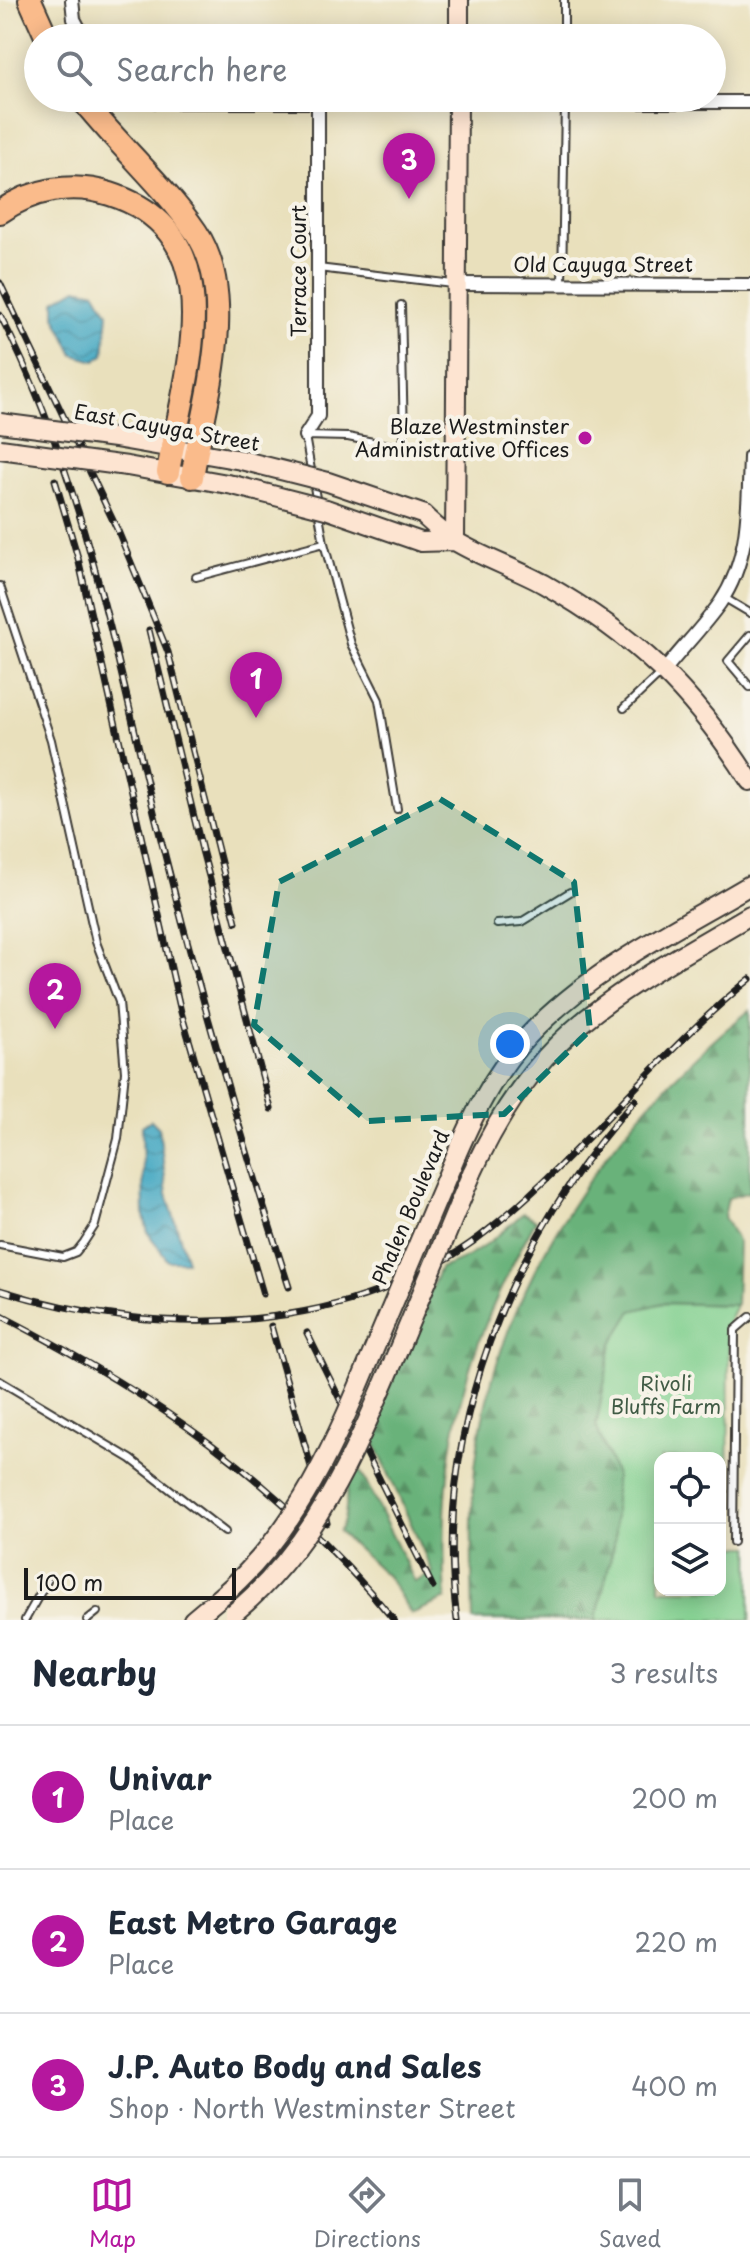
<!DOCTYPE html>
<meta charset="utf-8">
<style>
:root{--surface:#fff;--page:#f6f6f7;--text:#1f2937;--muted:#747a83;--line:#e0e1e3;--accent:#b5179e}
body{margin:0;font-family:"Playpen Sans",sans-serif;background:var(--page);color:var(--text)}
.controls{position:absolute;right:24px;bottom:24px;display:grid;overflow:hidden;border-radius:16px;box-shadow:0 4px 20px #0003}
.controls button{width:72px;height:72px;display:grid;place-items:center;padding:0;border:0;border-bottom:2px solid var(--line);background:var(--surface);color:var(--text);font:40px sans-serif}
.scale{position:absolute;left:24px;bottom:20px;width:212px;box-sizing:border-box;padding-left:8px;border:4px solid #1c1c1c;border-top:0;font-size:22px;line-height:28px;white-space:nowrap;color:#1c1c1c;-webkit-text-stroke:6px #f7f3e8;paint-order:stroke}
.you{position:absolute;left:510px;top:1044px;width:28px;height:28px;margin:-20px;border:6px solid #fff;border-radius:50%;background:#1a73e8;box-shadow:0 0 0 12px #1a73e833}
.badge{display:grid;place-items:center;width:52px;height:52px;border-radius:50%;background:var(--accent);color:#fff;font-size:26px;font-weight:700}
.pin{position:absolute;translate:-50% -66px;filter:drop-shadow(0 2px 4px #0008)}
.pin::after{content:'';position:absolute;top:42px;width:28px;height:24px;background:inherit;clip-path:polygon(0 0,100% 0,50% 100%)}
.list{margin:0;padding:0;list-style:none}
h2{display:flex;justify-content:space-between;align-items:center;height:104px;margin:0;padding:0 32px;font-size:34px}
h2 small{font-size:26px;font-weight:400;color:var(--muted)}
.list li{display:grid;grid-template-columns:52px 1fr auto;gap:24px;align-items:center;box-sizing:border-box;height:144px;padding:0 32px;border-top:2px solid var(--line)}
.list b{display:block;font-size:30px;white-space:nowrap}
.list p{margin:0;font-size:26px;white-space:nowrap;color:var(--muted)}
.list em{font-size:26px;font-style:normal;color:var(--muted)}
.icon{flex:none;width:44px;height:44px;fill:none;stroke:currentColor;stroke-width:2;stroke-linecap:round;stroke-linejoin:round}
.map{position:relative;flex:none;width:750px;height:1620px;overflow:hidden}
.search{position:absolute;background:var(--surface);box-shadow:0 4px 20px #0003;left:24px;right:24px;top:24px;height:88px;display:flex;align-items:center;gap:20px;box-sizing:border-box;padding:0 28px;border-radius:44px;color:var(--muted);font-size:30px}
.sheet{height:536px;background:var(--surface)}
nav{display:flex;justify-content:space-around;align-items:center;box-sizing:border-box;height:112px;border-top:2px solid var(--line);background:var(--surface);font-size:22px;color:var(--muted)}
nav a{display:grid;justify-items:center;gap:4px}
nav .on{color:var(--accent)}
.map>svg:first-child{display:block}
.green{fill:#82d090;stroke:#4f7656;stroke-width:2;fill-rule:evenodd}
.forest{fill:url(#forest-firs);stroke:#42674b;stroke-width:2}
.water{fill:url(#water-waves);stroke:#2f626f;stroke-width:2}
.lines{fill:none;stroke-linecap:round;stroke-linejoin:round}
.lane-casing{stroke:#3b3934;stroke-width:10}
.street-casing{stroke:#3b3934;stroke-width:16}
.secondary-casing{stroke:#3b3934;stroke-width:22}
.highway-casing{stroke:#3b3934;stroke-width:26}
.lane{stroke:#fff;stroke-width:6}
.street{stroke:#fff;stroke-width:12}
.secondary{stroke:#fde4d1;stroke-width:18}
.highway{stroke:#fabb8b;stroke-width:22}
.rail-casing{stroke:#1c1c1c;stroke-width:7}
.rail{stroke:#f7f3e8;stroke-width:4;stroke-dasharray:12;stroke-linecap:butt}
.secondary-bridge-casing{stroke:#3b3934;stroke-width:22;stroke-linecap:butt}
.secondary-bridge{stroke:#fde4d1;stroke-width:18}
.marked{fill:#0f766e;fill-opacity:0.2;stroke:#0f766e;stroke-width:6;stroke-dasharray:16 10;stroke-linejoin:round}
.poi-dot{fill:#b5179e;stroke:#f7f3e8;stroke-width:3}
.labels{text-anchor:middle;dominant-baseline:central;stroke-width:8;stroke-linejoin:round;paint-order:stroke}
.street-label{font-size:20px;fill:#1c1c1c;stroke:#f7f3e8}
.poi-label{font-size:20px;fill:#1c1c1c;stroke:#f7f3e8;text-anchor:end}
.park-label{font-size:20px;fill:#405b45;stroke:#f7f3e8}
</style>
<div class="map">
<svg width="750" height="1620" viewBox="0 0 750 1620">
<defs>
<pattern id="forest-firs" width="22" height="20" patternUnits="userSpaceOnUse" patternTransform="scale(2)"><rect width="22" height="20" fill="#69b27a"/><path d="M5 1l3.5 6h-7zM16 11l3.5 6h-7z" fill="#569063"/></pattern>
<pattern id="water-waves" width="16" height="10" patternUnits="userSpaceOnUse" patternTransform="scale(2)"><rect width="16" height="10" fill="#42a7c2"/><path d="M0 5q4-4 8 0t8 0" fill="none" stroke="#36879d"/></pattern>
</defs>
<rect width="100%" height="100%" fill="#f7f3e8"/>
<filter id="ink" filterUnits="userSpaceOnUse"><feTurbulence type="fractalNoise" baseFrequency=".0125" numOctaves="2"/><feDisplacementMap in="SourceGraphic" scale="16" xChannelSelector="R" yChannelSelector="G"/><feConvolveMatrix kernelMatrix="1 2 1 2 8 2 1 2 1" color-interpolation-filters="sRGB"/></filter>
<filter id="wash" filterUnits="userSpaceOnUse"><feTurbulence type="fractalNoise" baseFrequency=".006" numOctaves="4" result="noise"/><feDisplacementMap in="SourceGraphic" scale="32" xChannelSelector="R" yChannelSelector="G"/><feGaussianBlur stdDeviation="1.8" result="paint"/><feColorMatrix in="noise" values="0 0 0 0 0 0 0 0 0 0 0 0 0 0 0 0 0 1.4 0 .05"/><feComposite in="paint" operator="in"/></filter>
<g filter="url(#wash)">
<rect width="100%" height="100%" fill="#e9e0bc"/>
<path class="green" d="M663,1303L736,1305L729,1320L728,1547H750V1620H596L615,1473L596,1426L612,1343L631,1311ZM660,1458H720V1590H660Z"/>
<path class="forest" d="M750,1010V1192L728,1198L724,1217L738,1242L736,1305L663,1303L632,1311L612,1343L596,1426L615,1473V1540L596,1620H473C472,1569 470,1519 475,1468C494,1288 611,1120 750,1010Z
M523,1213L536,1220C463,1352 437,1448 446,1599L411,1614L389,1578L339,1532C352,1507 341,1495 353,1468H359L415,1582L433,1573L370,1432L440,1268C473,1259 498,1236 523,1213Z"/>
<path class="water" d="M77,288L96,292L108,313L104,355L95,361L74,355L55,316V301Z
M151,1120L159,1128L167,1194L187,1261H168L148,1233L144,1216L142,1126Z"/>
</g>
<g filter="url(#ink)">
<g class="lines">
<g class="lane-casing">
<path id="lane" d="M564,0V38
M318,268L453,284
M562,284L565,102
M324,543L351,644L379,700L397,809
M196,577L324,543L305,436L348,437L398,447L404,438L401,305
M0,586L51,740L96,942L119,1002L125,1072L118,1139L95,1225L84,1242L76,1252L63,1257L0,1245
M723,597L750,613
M750,635L728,661L750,687
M624,708L661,673
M497,924L521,922L570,892
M0,1381L131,1459L225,1532
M733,1542L735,1330L750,1317
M25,1620L47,1581
M87,1620L97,1612"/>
</g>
<g class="street-casing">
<path id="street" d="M72,0L74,19L84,38
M135,98L160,102H750
M456,284L750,285
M305,436L318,416V101
M664,671C682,648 703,627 720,603C750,559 748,507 750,457"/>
</g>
<g class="secondary-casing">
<path id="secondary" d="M459,38V0
M115,438L241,460
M127,466L233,485
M326,509L421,542L455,541
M422,514C432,523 443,534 455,541C483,558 515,568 544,584C636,636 693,691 750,781
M455,541L458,98
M451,1167C471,1120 493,1073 528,1036C590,970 674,930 750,885
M472,1173C539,1027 618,993 750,915
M193,1620L218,1599"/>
</g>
<g class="highway-casing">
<path id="highway" d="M30,0L47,38
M81,98C117,144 163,184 196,232C240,297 204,405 192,477
M0,212C33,189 72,182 110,194C238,235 184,377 168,472"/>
</g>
<use href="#lane" class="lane"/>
<use href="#street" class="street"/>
<use href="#secondary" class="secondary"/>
<use href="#highway" class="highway"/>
<g class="rail-casing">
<path id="rail" d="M0,283L118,531L168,652L236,922
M0,315C81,471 114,647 155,816C194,974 239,1132 289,1287
M55,480L78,558L181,1012L263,1294
M149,630L202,850L271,1109
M0,1290C158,1340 358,1337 492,1227C585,1152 657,1054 750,979
M0,1315C160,1398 278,1480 394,1620
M271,1326L327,1523
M307,1333L433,1587
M457,1620C432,1430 510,1241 635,1100"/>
</g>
<use href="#rail" class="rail"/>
<g class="secondary-bridge-casing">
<path id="secondary-bridge" d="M0,423L115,438
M0,449L127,466
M241,460L328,482L422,514
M233,485L326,509
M218,1599C299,1532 338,1436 377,1342C402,1283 426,1225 451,1167
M234,1613C317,1545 356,1449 397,1353C422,1293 447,1233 472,1173"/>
</g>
<use href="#secondary-bridge" class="secondary-bridge"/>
</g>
</g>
<path class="marked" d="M440,799L574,882L590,1030L504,1114L367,1121L254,1025L279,882Z"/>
<circle class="poi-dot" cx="585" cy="438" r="8"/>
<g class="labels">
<g class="street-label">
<text x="603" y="264">Old Cayuga Street</text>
<text transform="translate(298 271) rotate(-90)">Terrace Court</text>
<text transform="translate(167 427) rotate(10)">East Cayuga Street</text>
<text transform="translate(410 1207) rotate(-67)">Phalen Boulevard</text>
</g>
<g class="poi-label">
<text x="569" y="426">Blaze Westminster<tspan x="569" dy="23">Administrative Offices</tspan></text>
</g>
<g class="park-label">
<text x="666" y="1383">Rivoli<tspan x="666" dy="23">Bluffs Farm</tspan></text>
</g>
</g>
</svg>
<div class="controls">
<button><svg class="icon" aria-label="locate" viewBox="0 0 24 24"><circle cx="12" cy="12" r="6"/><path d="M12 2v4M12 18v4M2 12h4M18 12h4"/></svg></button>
<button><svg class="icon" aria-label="layers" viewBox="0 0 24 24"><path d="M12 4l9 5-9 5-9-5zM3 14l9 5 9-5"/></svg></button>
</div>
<div class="scale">100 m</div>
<div class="you"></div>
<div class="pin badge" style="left:256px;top:718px">1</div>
<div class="pin badge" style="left:55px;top:1029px">2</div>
<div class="pin badge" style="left:409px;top:199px">3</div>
<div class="search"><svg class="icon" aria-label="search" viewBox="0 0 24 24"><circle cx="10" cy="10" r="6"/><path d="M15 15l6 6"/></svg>Search here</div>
</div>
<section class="sheet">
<h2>Nearby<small>3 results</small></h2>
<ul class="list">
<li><span class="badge">1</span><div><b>Univar</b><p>Place</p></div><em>200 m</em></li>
<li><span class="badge">2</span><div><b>East Metro Garage</b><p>Place</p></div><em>220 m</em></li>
<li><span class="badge">3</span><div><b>J.P. Auto Body and Sales</b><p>Shop · North Westminster Street</p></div><em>400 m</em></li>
</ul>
</section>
<nav>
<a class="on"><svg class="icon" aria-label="map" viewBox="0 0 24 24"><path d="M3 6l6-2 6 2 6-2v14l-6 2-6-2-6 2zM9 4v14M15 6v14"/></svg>Map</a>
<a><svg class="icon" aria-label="directions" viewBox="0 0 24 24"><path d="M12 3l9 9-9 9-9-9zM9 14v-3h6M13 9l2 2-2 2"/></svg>Directions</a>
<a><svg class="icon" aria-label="saved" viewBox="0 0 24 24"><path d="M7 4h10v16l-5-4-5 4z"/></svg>Saved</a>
</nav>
